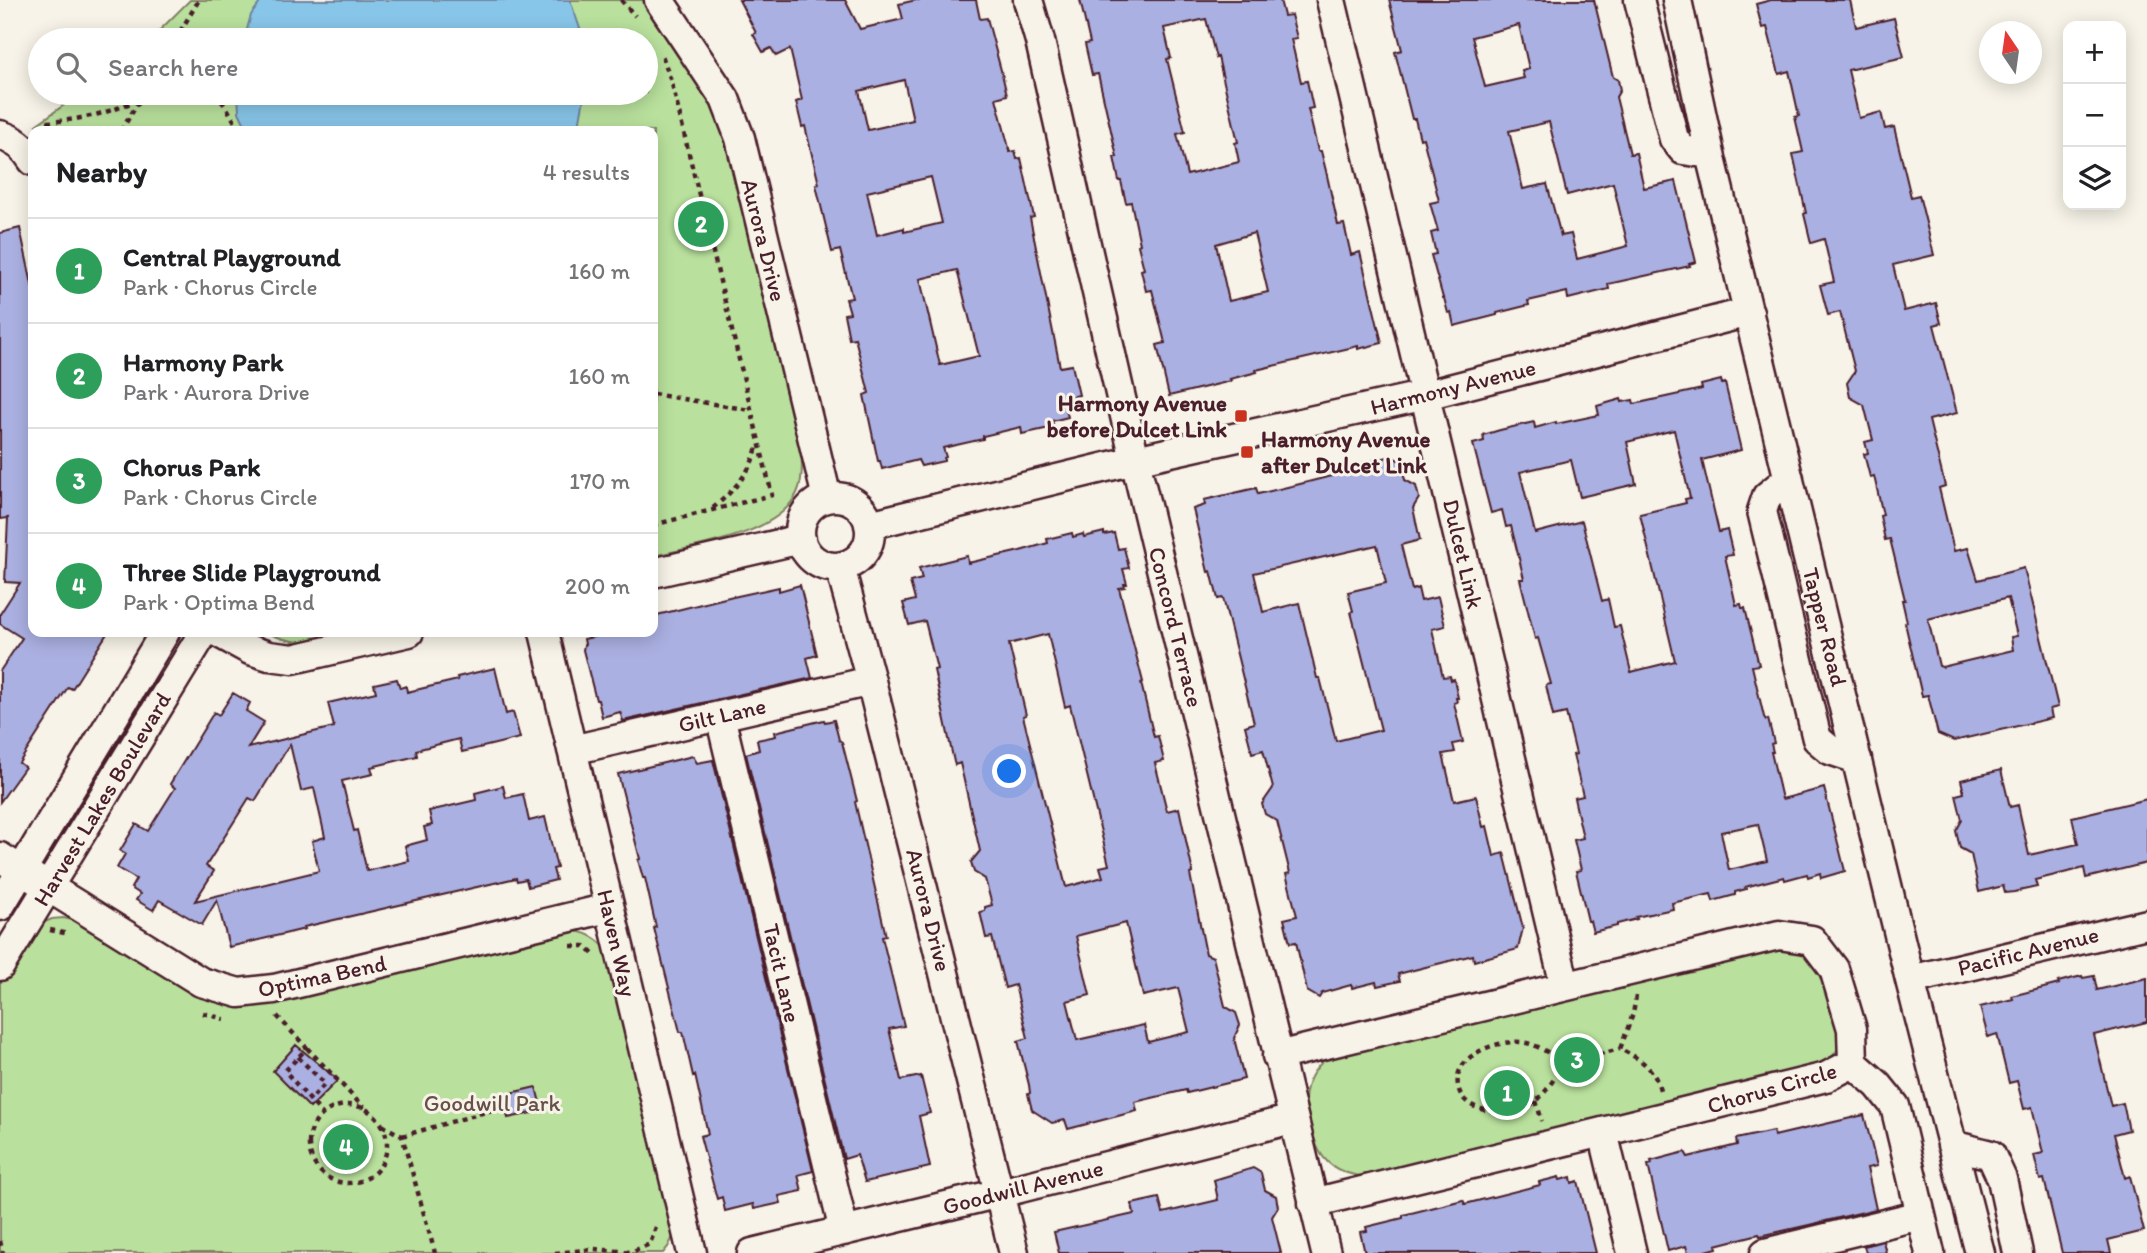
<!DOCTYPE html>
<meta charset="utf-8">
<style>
:root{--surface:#fff;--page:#f6f6f6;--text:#202124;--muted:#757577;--line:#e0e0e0;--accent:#c8321e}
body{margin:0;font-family:Itim,sans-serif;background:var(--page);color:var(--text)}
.controls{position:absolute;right:21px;top:21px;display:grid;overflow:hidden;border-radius:14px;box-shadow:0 4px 18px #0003}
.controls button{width:63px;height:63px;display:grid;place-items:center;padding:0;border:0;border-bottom:2px solid var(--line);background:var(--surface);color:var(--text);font:35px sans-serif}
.compass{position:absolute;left:1979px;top:21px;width:63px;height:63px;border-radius:50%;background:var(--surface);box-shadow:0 4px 18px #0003;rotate:347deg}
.you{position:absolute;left:1010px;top:772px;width:24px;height:24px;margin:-18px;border:5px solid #fff;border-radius:50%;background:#1a73e8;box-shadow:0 0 0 10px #1a73e833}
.badge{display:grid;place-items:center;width:46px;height:46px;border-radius:50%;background:var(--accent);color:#fff;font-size:23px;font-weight:700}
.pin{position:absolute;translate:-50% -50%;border:4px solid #fff;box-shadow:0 2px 7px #0006}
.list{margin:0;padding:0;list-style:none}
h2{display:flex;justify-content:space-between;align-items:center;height:91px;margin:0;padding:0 28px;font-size:30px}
h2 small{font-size:23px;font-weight:400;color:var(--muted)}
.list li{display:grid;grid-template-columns:46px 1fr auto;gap:21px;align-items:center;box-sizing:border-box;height:105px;padding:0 28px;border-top:2px solid var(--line)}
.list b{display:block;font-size:26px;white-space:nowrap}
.list p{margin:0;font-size:23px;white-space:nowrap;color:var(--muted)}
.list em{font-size:23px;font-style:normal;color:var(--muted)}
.icon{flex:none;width:38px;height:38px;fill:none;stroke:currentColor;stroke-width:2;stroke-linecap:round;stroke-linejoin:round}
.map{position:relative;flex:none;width:2147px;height:1253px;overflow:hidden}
.search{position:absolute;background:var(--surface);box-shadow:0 4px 18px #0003;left:28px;top:28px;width:630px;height:77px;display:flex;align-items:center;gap:18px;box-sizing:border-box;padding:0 24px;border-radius:38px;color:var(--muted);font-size:26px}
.panel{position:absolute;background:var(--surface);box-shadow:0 4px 18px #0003;left:28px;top:126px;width:630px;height:511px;border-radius:14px}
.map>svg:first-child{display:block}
.green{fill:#b9e19d;stroke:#828064;stroke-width:2}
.water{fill:#88c6e9;stroke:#6f839d;stroke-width:2}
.building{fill:#aab0e1;stroke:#4a1f2b;stroke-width:2;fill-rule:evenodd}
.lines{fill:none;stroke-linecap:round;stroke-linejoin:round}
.minor-casing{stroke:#4a1f2b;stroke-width:33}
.path{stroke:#4a1f2b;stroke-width:4.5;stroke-dasharray:5 5;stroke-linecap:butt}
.minor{stroke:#f7f3e8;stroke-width:28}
.poi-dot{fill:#c8321e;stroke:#f7f3e8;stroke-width:2.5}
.labels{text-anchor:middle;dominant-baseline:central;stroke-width:6;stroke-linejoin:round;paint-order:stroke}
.street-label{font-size:23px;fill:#4a1f2b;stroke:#f7f3e8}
.poi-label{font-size:23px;font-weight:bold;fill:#4a1f2b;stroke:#f7f3e8;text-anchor:end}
.park-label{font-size:23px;fill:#665048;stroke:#f7f3e8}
</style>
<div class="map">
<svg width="2147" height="1253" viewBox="0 0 2147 1253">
<rect width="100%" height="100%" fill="#f7f3e8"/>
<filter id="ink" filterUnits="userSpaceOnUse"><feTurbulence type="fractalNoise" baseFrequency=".0143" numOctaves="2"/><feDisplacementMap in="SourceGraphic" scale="14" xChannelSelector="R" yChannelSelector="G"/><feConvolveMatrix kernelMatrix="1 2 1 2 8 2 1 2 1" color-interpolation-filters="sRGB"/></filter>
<g filter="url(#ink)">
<path class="green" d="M190,0H645L659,16L723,112L797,418C799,441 807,471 797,493C779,535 694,546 653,556V131H42L36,125L81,93H646V40H150Z
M266,632H350C317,640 299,649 266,632Z
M63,918L77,921L199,994L566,930C586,931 599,938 611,955L675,1223L673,1237L668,1247L663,1253H0V978L40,924L52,919Z
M1792,945L1823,960L1842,1042C1836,1054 1830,1060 1817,1066L1360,1176C1314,1169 1314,1138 1305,1100C1306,1082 1313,1069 1327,1058Z"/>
<path class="water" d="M262,0H570L584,40H244L251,15Z
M238,93H585L578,131H248L239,112Z"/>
<path class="building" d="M739,0H845L860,29L903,19L899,4L916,0H976L980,19L987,18L1002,74L1007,95L996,98L1010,152L1015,151L1017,159L1021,158L1034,217L1030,218L1060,367L1072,365L1079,395L1063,399L1068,417L1052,421L1054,427L1022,434L1021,427L983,436V439L943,448L946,457L944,458V461L921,466L918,460L882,469L880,461H878L864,395L869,393L855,338L849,339L844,314L850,313L846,299L852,298L840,250L832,252L816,185L819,184L805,126L802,127L796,102L802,100L790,49L776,56L771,48L763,52L753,34L756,33ZM904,80L913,120L868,130L859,91ZM931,177L942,223L904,232V228L877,235L867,192ZM957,270L979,356L940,365L920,279Z
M1080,0H1280L1284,16L1291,15L1297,38L1291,39L1301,82L1307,81L1313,108L1308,109L1318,151H1321L1326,171L1338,225L1344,224L1351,255L1360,252L1382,343L1358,349V346L1256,370L1257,372L1230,379L1231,381L1169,396L1157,345L1165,343L1152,290L1146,291L1141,270L1144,269L1138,245L1140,244L1131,202L1126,203L1121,181H1119L1114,157H1117L1098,74L1092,75L1085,44L1090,43ZM1206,19L1216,58L1218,57L1238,142L1235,143L1239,162L1187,175L1177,134L1185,132L1167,59L1171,58L1164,28ZM1254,233L1268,292L1229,301L1216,244Z
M1389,0H1594L1613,77L1618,80L1620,90L1616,97L1630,154L1636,153L1644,188L1676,181L1696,262L1689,264L1690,266L1608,284L1609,289L1568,299L1567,292L1528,301L1529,305L1497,313V315L1454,326L1451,312L1448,313L1444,298H1443L1431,255L1436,254L1431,233L1438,231L1430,203L1439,201L1423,138L1420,139L1415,119H1412L1403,83L1395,52L1402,50ZM1519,25L1529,69L1522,71L1524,78L1485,87L1472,37ZM1549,122L1567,195L1613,183L1628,246L1577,259L1571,234L1561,236L1547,184L1523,189L1509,131Z
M1771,0H1850L1856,27L1894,18L1904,57L1848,70L1859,118L1881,112L1885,129L1894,127L1911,197L1919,195L1934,255L1893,265L1904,311L1936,303L1941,323L1934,325L1957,413L1929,420L1945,486L1939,488L1954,551L1968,548L1978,580L2024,568L2058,707L2050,709L2052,718L1954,741L1938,734L1928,695L1922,696L1905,623L1907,622L1902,600H1905L1890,539L1885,540L1880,516L1883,515L1874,476L1870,477L1864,454L1868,453L1865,442L1873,440L1864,405L1850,397L1847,383L1855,371L1840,312L1828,315L1820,285L1834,282L1824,239L1811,243L1804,214L1806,213L1793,154L1803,152L1795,117L1799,116L1789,71L1779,74L1767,27L1762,28L1756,4ZM2008,598L2017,636L2011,637L2013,650L1942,667L1939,666L1928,619Z
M20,228L33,289V632H108L72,689L68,687L19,763L25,767L0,802V671L22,638L0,624V614L20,583L5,582L8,518L0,519V233Z
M1721,380L1722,384L1725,383L1741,450L1702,460L1719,532L1727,530L1733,555L1725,556L1736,605L1741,604L1742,608H1745L1759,665L1752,666L1764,717L1766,720L1768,719L1774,743L1771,744L1773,752H1771L1782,799L1824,788L1845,871L1821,878L1820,873L1808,877L1807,874L1785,880L1784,877L1745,887L1746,889L1735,892V895L1713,901L1711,894L1672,903L1673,909L1636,917L1637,919L1617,924V926L1593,932L1590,921H1588L1576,871L1581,870L1574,840L1583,838L1574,798L1583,796L1573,755L1576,754L1566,713L1553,716L1546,685L1551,684L1538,638L1535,639L1520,579H1524L1511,526L1506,527L1502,510L1491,513L1473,444L1484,441L1483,435L1500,430L1534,422L1535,428L1556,422V424L1599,415L1597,406L1621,399L1622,402L1633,400L1634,404L1702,389L1701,385ZM1674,430L1690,498L1685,499L1686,503L1640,514L1675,661L1631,672L1620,626L1614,627L1608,599L1602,601L1582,521L1535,533L1520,472L1571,460L1580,497L1636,484L1627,442ZM1758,824L1767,861L1729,870L1721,832Z
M1392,456L1401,462L1405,480L1416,486L1419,498L1413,508L1420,540L1401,545L1412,590L1418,588L1421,601L1438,597L1445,626L1432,629L1443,677L1450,676L1451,680L1454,679L1458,698H1456L1457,702L1454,703L1463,742L1453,744L1455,752L1443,754L1454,801L1476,796L1483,827L1487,826L1494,856L1504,853L1523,928L1518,949L1474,961L1473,955L1398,974L1400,981L1377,986L1376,982L1352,988L1351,985L1322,993L1319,998L1307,991L1296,942L1290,943L1284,919L1297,916L1286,874L1290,873L1277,821L1265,814L1262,804L1273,788L1263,750L1252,753L1245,726L1254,723L1223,598L1218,599L1211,571L1208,572L1193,509L1205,505L1204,500L1256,488L1258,494L1300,484L1347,472L1346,467ZM1377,545L1386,583L1348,592L1353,611L1351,612L1381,730L1336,741L1320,678H1317L1299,603L1263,612L1254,573Z
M1104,532V535L1114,533L1118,549L1124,548L1129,568L1123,569L1127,584H1124L1125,587L1119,588L1143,682L1141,683L1154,737L1158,736L1164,761L1155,763L1167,811L1179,808L1193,873L1190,874L1206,954L1213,957L1225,1006L1236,1013L1240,1025L1234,1038L1244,1079L1187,1093L1186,1090L1135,1102L1137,1111L1068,1129L1065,1120L1052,1123L1032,1110L1028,1094L1030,1093L1029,1085L1018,1041L1028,1038L1015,985L1005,988L992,937L986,938L980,912L985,911V907L992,905L985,879L974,872L971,862L980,851L960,763L955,765L954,762L934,670L937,669L925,621L909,625L903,603L915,600L910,582L922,579L919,568L967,556L968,563L1020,551L1048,543L1047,539L1072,533L1073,537L1083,534L1084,537ZM1048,634L1065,707L1070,705L1109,865L1100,867L1103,877L1066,887L1023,716L1026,715L1009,644ZM1126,923L1143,996L1178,988L1189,1032L1148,1042L1144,1025L1077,1040L1067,1001L1090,995L1076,936Z
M800,585L817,655L807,658L812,678L623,721L620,712L602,717L598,700H596L583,650L584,645L585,644L584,639L603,635V632H653V616L733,596V597L779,587V591Z
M495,668L506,714L513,712L520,738L462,752L459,739L416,750L417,756L371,767L373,774L342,781L354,831L357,830L367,871L409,861L405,846L427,840L424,827L432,825L429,811L476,800L475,793L503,786L506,798L523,794L529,821L545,817L557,868L553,869L556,880L528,887L526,879L517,881L516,878L304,927L305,929L229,947L217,900L202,925L159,900L153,910L136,900L140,894L131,888L136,879L117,868L125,854L120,851L136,824L148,831L175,788L170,784L214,712L219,715L233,693L250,703L246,711L264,722L248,748L334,727L328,703L376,692L374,684L397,679L400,688L406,686L407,692L458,680L457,677ZM290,744L301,791L314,788L325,837L312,841L319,871L195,901L214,871L206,866L249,798L255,801Z
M824,720L825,722L834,720L839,740L842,742L857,801L855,802L886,936L882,937L904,1026L889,1029L901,1080L921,1076L930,1113L919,1116L930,1167L865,1182L857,1155L844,1159L746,754L759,750L757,740L776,736L775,732Z
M693,756L697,763L713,760L813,1171L798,1175L802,1191L779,1196L781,1203L754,1209L753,1204L725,1211L722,1197L717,1199L700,1136L708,1134L695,1075L693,1076L683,1032H680L654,928L656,927L645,878H643L638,860L640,859L618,774Z
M2001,770L2010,807L2018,805L2029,855L2078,844L2072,817L2147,799V863L2086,878L2084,868L2035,880L2037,887L2014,892L2005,893L2003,886L1979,892L1971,854L1960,848L1956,831L1962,820L1956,795L1964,793L1961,780Z
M2082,976L2083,978L2094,976L2097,990L2147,978V1022L2094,1035L2111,1106L2123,1103L2129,1130L2114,1134L2125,1178L2130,1176L2144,1231L2108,1240L2111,1253H2062L2044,1179L2040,1180L2034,1155L2043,1153L2032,1107L2024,1109L2017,1081L2009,1083L1997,1034L1988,1037L1980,1007L2013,999L2012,996L2059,984L2058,982Z
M296,1045L338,1080L310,1108L273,1071Z
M536,1087L542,1111L508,1118L502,1095Z
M1864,1115L1877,1166L1867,1168L1876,1209L1809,1225L1760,1236L1759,1234L1716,1245L1717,1248L1699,1253H1688L1686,1246L1668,1251L1648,1165L1652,1164L1651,1161L1685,1152L1688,1157L1737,1145L1736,1139L1773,1131L1774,1136Z
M1253,1168L1261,1173L1265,1190L1276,1196L1278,1207L1272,1217L1281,1253H1059L1054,1232L1134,1214L1132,1204L1159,1198L1163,1213L1218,1200L1214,1180Z
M1559,1177L1560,1180L1571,1177L1572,1183L1578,1181L1596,1253H1365L1360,1232L1367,1231L1366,1227L1403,1218V1215L1463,1200L1465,1204L1540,1185L1539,1182Z
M1883,1241L1886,1253H1866L1864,1246Z"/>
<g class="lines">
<g class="minor-casing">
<path id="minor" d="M659,0L725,99L740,138L827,498
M1028,0L1040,41L1135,460L1326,1253
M1331,0L1565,986
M1639,0L1674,139L1683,150L1710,154
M1677,0L1710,154L1910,980L1980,1253
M0,135C14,139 25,148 33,161
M1789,478L1767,496L1762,511L1817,739L1830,750L1857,759
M800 532a35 35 0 1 1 70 0a35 35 0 1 1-70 0Z
M869,525L1135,460L1426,395L1749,312
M840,567L871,681L1014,1253
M653,573L801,539
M217,632L250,650L269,656L293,659L409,632
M544,632L692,1253
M720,716L844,1231
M572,750L871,681
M0,857L201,982L239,993L274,989L608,908
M0,906L165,632
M0,966L204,632
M1910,980L2147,924
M1277,1056L1779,935L1812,940L1834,969L1852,1029L1853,1063L1826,1077L1313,1203
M1853,1063L1878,1085L1895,1106L1930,1253
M1603,1132L1632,1253
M1952,1145L1991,1155L2002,1179L2018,1253
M752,1253L1000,1193L1293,1119
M1765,1253L1921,1215"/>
</g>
<path class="path" d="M621,0L635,16
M175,40L199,0
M215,93L227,108L240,131
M47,122C80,120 111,113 141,98
M121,131L144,93
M653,394L750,410
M713,508C732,492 753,471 757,445
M653,525L772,495L672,84L662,55
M50,930L69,934
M571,946H585L593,954
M1636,996L1633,1014L1620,1049C1640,1059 1654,1067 1660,1090
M203,1013L224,1019
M277,1016L307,1048L285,1071L323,1115
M307,1048L364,1108
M298,1057L325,1084L310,1100
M1564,1063C1557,1074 1545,1095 1535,1102C1516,1114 1468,1118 1459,1090C1449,1057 1495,1040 1521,1042C1538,1044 1550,1054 1564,1063L1620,1049
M1536,1101L1542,1121
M309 1144a39 39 0 1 1 78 0a39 39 0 1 1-78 0Z
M382,1125L402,1136L435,1253
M402,1136L503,1107
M0,1241L3,1253
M555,1253L594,1249L631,1252L650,1244L657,1224"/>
<use href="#minor" class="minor"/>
</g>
</g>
<g class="poi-dot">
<rect x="1234" y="409" width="14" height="14" rx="3.5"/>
<rect x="1240" y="445" width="14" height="14" rx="3.5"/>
</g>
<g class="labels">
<g class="street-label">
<text transform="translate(764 240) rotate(76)">Aurora Drive</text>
<text transform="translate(1453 387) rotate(-14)">Harmony Avenue</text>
<text transform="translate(1463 554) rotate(77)">Dulcet Link</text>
<text transform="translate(1176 627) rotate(76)">Concord Terrace</text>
<text transform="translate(1825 627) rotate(76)">Tapper Road</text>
<text transform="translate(722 715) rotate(-13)">Gilt Lane</text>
<text transform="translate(102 799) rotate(-59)">Harvest Lakes Boulevard</text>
<text transform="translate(929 910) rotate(76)">Aurora Drive</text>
<text transform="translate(617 943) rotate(77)">Haven Way</text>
<text transform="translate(2028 951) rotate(-14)">Pacific Avenue</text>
<text transform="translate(782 973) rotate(77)">Tacit Lane</text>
<text transform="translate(322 976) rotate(-12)">Optima Bend</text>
<text transform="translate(1772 1088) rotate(-16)">Chorus Circle</text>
<text transform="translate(1023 1187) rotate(-14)">Goodwill Avenue</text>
</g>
<g class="poi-label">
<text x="1227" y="403">Harmony Avenue<tspan x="1227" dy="26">before Dulcet Link</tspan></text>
<text x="1261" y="439" text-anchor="start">Harmony Avenue<tspan x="1261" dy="26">after Dulcet Link</tspan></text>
</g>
<g class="park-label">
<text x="492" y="1103">Goodwill Park</text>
</g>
</g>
</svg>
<div class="controls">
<button>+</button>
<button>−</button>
<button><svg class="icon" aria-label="layers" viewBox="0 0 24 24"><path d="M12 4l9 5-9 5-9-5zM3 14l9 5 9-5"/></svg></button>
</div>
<svg class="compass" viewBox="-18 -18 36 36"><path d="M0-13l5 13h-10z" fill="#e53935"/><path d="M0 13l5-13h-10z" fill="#757577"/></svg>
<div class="you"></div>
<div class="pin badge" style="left:1507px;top:1093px;background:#2e9e5b">1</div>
<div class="pin badge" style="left:701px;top:224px;background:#2e9e5b">2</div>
<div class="pin badge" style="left:1577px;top:1060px;background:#2e9e5b">3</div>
<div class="pin badge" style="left:346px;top:1147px;background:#2e9e5b">4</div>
<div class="search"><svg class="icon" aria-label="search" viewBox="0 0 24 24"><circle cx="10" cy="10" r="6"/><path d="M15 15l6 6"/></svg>Search here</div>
<section class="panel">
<h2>Nearby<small>4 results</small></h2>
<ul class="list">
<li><span class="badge" style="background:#2e9e5b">1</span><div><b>Central Playground</b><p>Park · Chorus Circle</p></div><em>160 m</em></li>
<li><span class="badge" style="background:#2e9e5b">2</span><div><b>Harmony Park</b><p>Park · Aurora Drive</p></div><em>160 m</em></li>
<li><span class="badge" style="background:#2e9e5b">3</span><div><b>Chorus Park</b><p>Park · Chorus Circle</p></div><em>170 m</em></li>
<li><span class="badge" style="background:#2e9e5b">4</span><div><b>Three Slide Playground</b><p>Park · Optima Bend</p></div><em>200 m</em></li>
</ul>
</section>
</div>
